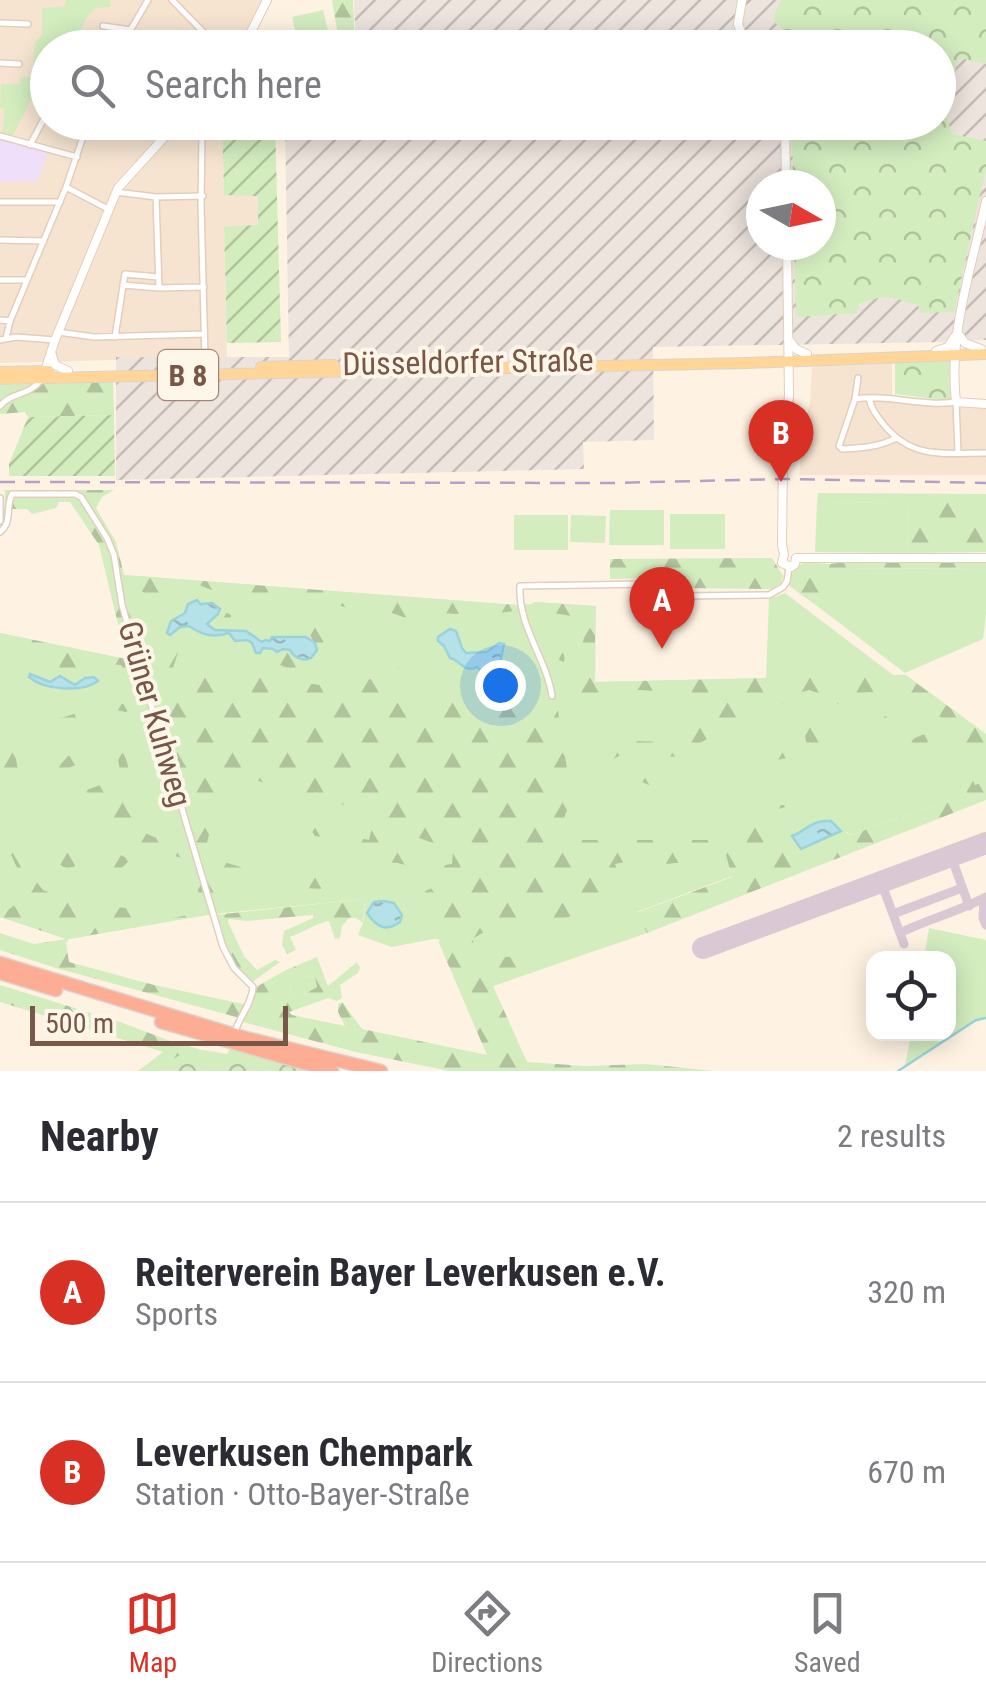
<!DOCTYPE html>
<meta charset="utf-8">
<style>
:root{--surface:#fff;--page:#f2f2f3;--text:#2b2b33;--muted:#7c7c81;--line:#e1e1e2;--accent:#d93025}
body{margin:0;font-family:"Roboto Condensed",sans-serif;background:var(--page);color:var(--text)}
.controls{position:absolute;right:30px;bottom:30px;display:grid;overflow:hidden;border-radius:20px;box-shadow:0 5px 25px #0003}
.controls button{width:90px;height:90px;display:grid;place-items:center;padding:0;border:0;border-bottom:2px solid var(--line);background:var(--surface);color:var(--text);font:50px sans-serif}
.compass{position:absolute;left:746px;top:170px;width:90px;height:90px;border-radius:50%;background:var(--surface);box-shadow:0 5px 25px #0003;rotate:99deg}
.scale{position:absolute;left:30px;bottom:25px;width:258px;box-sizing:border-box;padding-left:10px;border:5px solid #785746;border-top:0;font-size:28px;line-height:35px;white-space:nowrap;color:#785746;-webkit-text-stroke:8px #fff6ea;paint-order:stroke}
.you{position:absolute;left:500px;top:685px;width:35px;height:35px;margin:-25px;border:8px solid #fff;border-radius:50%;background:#1a73e8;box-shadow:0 0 0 15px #1a73e833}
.badge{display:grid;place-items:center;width:65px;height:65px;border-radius:50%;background:var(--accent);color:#fff;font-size:32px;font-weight:700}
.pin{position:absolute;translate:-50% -82px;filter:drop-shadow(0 2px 5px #0008)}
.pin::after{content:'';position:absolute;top:52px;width:35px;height:30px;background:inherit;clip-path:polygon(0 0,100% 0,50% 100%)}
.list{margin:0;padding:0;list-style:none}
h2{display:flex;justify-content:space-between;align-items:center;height:130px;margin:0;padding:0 40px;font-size:42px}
h2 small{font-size:32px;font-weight:400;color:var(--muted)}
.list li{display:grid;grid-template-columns:65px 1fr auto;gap:30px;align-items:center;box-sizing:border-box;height:180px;padding:0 40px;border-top:2px solid var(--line)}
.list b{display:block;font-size:38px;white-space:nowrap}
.list p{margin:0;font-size:32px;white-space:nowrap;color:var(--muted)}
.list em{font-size:32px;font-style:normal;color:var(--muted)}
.icon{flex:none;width:55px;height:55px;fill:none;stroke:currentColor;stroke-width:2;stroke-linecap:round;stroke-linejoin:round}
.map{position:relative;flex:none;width:986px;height:1071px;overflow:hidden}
.search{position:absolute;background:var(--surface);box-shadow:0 5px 25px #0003;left:30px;right:30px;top:30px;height:110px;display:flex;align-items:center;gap:25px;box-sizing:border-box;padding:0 35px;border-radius:55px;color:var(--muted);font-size:38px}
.sheet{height:490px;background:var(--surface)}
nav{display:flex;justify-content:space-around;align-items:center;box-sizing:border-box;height:140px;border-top:2px solid var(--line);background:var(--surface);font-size:28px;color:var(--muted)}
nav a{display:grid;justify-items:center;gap:5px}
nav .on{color:var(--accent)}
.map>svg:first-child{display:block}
.residential{fill:#f6e4d0}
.industrial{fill:url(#industrial-furrows);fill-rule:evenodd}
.education{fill:#f0dffa}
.grass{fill:#d3edbf}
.forest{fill:url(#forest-firs);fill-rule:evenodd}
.park{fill:url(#park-crowns)}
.garden{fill:url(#garden-furrows)}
.water{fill:url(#water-ripples);stroke:#9ad3dc;stroke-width:2.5}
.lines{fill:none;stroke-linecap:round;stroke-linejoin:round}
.stream{stroke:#9ad3dc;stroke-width:2.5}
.taxiway{stroke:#dac9d5;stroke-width:9}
.runway{stroke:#dac9d5;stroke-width:22}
.minor-casing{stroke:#e3cebd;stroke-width:8}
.tertiary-casing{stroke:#e3cebd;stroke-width:10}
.primary-casing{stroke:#dcd3cf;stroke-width:12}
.motorway-casing{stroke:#dcd3cf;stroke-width:15}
.minor{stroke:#fff;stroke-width:5}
.tertiary{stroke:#fff;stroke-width:8}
.primary{stroke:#ffd698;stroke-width:10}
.motorway{stroke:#fdad94;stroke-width:12}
.rail{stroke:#b5a0c8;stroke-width:2.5;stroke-dasharray:15 10;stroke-linecap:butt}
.labels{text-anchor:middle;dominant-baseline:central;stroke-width:8;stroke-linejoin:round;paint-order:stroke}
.shield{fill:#fff6ea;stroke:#a08777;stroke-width:2.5}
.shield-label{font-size:30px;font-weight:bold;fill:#785746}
.street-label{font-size:32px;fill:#785746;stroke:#fff6ea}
</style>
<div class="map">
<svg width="986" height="1071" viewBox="0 0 986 1071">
<defs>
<pattern id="industrial-furrows" width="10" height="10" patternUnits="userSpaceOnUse" patternTransform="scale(2.5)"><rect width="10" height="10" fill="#ede4dd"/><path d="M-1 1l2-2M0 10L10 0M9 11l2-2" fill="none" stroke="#c5bcb5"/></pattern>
<pattern id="forest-firs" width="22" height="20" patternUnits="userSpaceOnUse" patternTransform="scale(2.5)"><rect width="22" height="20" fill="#d3edbf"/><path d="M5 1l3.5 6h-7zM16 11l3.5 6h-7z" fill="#b0c39d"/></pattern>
<pattern id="park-crowns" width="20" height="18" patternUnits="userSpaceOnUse" patternTransform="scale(2.5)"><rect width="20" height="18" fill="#d3edbf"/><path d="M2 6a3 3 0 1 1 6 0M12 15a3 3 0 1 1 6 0" fill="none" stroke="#b0c39d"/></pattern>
<pattern id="garden-furrows" width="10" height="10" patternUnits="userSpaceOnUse" patternTransform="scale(2.5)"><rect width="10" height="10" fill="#d3edbf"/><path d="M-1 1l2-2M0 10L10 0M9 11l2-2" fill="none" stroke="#b0c39d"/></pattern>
<pattern id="water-ripples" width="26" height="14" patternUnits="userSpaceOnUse" patternTransform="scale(2.5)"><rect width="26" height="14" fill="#b5e2e9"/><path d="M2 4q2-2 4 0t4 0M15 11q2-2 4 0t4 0" fill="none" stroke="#98babf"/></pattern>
</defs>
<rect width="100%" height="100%" fill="#fef2e2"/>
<path class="residential" d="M0,0H262L246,33L236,47L48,48V122L222,123L224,195H258V225L224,228L227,357L0,363Z
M861,362H892V403L986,407V475H799L805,423L810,403L812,367Z"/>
<path class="industrial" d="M354,0H986V340H964L961,335L944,342L653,347L654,440L583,442L584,469L116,480V357H289L285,123L938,122V48L356,47ZM761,185H821V245H761Z"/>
<path class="education" d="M0,139L47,152L38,181L0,182Z"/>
<path class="grass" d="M66,0H110L111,7L95,8C85,18 78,31 79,45L50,47L52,40L46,53H47V91L34,94L12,137L6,135L12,122L4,135L2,134L5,109L0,108L1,84H20L21,77H30L33,68L35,42L42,35V8L65,6Z
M323,10L332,47H299L292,17Z
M817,502L909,503L907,553L815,552Z
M610,510H664V545H609Z
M670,514H725V549H670Z
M514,515H568V550H514Z
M571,515L606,516L605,543L570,542Z
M986,568V614L983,639L905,673L817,606L826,571L836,569Z
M123,575L518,605L532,604L534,602L596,606L595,682L766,678L769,599L785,593L893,675H906L986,734V781L975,785L960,770L966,794L851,835L837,824L842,832L801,850L637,912L647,933L493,986L473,942L433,939L392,947L358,935L364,920L365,899L213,914L69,939L0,917V633L139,662Z
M929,928L986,940V1018L968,1025L905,1066L911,1034H948V958H924Z
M305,976L315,978L317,987L298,998L291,997L290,985Z"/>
<path class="forest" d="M332,0H353L355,47H340Z
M113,382L114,415L28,417L25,412L0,414V385Z
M5,490H114L102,497L96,508L116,542L124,575L518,605L532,604L534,602L595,606V650L574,649L572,651L565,650L564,662L559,660L562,642L579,645L583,642L587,622L584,618L553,613L522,634L514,611L482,615L437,613L406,618L386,611L366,613L330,603L321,602L315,605L284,602L274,598L233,590L222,597L221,602L225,612L231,615L230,623L240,628V631L215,630L207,624L218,614L203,606L201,602L209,600L210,593H214V590C206,589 197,583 190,582C185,581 156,594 150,598L142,591L136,604L145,614C140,631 147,649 139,665L154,660L166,646L174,642L173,634L180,628L189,626L193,630L182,640L173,668L347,688L370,679L384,685L389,681L387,675L398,667L414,682L415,693L459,697L556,698L567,769L575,793L565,815L560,840H712L720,851L693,861L657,865L647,875L636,874L625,862L615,864L628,897L517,934L486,931L472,939L481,959L518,956L523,967L535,963L547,964L548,967L493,986L527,1062L585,1066L646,1064L714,1071H449L356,1052L243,1022L258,986L284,971L317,957L328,986L357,962L360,968L358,973L340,985L342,998L337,1001L328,998L289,1012L292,1015L345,1026L338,1012V1004L342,1002L362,1029L487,1055L439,943L441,909L431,892L426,894L425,891L443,884L444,870L442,867L433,870L438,866L452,864L453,851L386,825L381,843L433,862L446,855V862L426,871L398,863L371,861L366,856L369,844L315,836L309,827L369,840L374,819L315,792L307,811L289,798L288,791L229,771L221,782L204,856L244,868L222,871L218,877L223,898L220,900L221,907L213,913L158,727L122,745L147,834L195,854L211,914L69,939L66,943L69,962L154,985L243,1004L249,998L241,1016L236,1017L56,968L0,950V933L34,944L66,939L0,917V899H7L8,910L29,894L3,837L0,835V824L7,825L26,869L43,890L78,904L127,908L139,904L163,913L166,919L200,913L201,897L194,884L186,882L195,874L186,859L119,841L104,829L85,822L72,804L66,788L59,787L53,776L61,777L81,792L103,784L122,783L116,747L62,771L56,770L68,756L83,752L108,741L113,735L144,723V713L152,710L148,709L133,674H127L121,665L75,660L95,675L85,676L76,684L60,675L55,676L51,681L34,673L42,666L58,662L56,656L40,653L36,660L15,647L0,643V633L131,660L121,637L99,545L70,502H59L56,508L32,514L27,509H12L10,522L0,531V525L4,520ZM305,976L315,978L317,987L298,998L291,997L290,985Z
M818,493L986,494V552L907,553L909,503L817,502Z
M772,558L783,576L781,583L772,589L682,588L653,578L610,579V559Z
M986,561V568L836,569L827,571L817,606L788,585L793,570L804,562L830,564L846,562Z
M316,626L330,641V657L315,659L314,661L319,666L303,674L275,663L278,655L290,652L300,659L317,650L309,632L310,627Z
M594,657L595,682L905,675L986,734V757L966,753L962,750V742L937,741L940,734L955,737L965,732C946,717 914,707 899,693L900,686L879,692L858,693L913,739L929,732L927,747L899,741L823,695L809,690L795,694L794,699L786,701L738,733L732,724L695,746L682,745L676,757L629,751L597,767L586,764L592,754L635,741L666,742L673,736L694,734L692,694L640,690L592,694L557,691L550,679L581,682L585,677L588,658Z
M113,699L123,704L130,703L132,709L126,712L116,710L104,713L99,710L93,714L48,730L35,727L33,722L36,711C62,731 85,703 113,699Z
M817,701L827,713L811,729L819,742L824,745L822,749L828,763C820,769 814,765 809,758L802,760L793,757L754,764L751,758L743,764L739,763L740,756L753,747L760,753L807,746L805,736L798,726Z
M0,742L14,749L18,770L15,785L25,800L44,807L49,820L61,837L71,838L75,846V866C65,872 58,864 53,855L57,844L46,822L23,806L13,797L0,778Z
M967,768L975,785L986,781V800L647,933L636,913L732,877L721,837L752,824H760L765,805H792L790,809L785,807L769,812L766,825L781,824L788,830L805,826L801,832L791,836L801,850L841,832L837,824L831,820L840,819L847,823V833L851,835L966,794L959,769Z
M673,774L677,781L687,778L691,782L687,788L671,790L667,783L663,784L661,790L637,780L638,777L649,779Z
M114,851L128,859V862C117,872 105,887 91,874C93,861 102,857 114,851Z
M313,871H319L322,881L330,882L332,886L331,889L298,888L293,892H282V880L308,877Z
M365,899L363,923L356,918H349L342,926L340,938L335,939L329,921C315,924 304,932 290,937L296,950L287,954L282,945L284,931L313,918V915L247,921L229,919L228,922L244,956L257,970L275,960L280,962L251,983C229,967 222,940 214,915Z
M0,985L120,1022L173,1042L279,1071H138L163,1052L0,1002Z"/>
<path class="park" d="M781,0H986V64L958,58L946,116L952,134L986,141V168L954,312L921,313L917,304C907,303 901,299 892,298C880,296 870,300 859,304L857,313L796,317L794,245H821V185H793L792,123L938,122V48L799,47L797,40L775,23L774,15Z
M950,361L952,401L895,394V362Z
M231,1047L318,1071H155C187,1050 188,1046 227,1054Z"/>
<path class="garden" d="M222,123H275L281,342L227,343L224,227L258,225V196L224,195Z
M114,415L115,476H9V464L28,417Z"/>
<path class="water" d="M197,600L200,604L212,603L220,609L218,614L207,624L215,630L246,631L262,642L265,640L270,641L272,637H306L315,643L317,650L311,658C303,662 293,657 290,650L283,649L277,652L273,649L263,648L260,653H256L252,643L247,640L235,641L229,633C213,638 202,635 189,626L180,627L170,635L167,633L171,621L185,613L188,604Z
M450,629L456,631L462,648L466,653L487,652L499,643L504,644L499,668L501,672L485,674L477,667C463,673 462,661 450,658L444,646L438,641V637Z
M30,674L50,682L60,676L75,685L85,678L94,677L98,681C82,693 44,690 29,677Z
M824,821H831L841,831L801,849L792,836C806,831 808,823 824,821Z
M384,901L394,903L402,915L400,922C385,933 376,926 367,913L374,902Z"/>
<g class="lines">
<path class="stream" d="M898,1071L976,1020L986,1018"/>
<path class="taxiway" d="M951,856L969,906
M881,882L904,944
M984,898L983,918L986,925
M893,914L962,888
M900,933C928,919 958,912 986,897"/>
<path class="runway" d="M703,948L986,843"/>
<g class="minor-casing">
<path id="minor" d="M172,0L219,48
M0,23L28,24
M103,26L130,30
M120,48L148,0
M0,63L19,64
M200,122L202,131L201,205L205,357
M0,136L77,157
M30,145L48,111
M66,187L108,209
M116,192L156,197L203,196
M156,197L159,288
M0,202H60
M0,240L44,241
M158,277L125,274L123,285L159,288L204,287
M0,280H27
M0,320L10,321
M58,332L94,337L204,334
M115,337L123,286
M6,338L10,321L66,187L88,122
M0,340L16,337L55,340
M858,378L855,399L839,446L842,449C860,448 880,447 896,438
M869,398C871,409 877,416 884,425C913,460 945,453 986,453
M855,399C888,394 923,407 956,402L958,453
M0,406C13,391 28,397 42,379
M0,498V521
M0,532C13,522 5,507 12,494H75L81,497L107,538L114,555L122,605L139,664L223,947L234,968L253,987C252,1004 239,1017 235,1032
M552,696C546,657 518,627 520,586L648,584L686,596L769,595L783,587L787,581L789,567"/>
</g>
<g class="tertiary-casing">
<path id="tertiary" d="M742,0L738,24L747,48
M243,48L267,0
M785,122L786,185
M986,201C972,266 948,334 956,402L986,404
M787,245L789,395L783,455L782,544L784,555L782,563L791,567L795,564L796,558
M959,335L965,343L981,349
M788,339L796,349L807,354
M936,351L948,347L956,335
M51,352L55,365L68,371
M44,374L55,340L118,188L178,122
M796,558H986"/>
</g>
<g class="primary-casing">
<path id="primary" d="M516,361L574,360
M261,367L334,365
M0,372L49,371
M0,379L747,363L986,354"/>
</g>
<g class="motorway-casing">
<path id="motorway" d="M0,963L242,1037L381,1071
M0,973L56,990
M161,1022L332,1071"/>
</g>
<use href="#minor" class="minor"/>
<use href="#tertiary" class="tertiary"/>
<use href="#primary" class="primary"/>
<use href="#motorway" class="motorway"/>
<path class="rail" d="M0,482L612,483L784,479L986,483"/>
</g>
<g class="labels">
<rect class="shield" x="158" y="350" width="60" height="50" rx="8"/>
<g class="shield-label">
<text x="188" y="375">B 8</text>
</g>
<g class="street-label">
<text transform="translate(468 362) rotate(-1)">Düsseldorfer Straße</text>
<text transform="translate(155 714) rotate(74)">Grüner Kuhweg</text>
</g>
</g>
</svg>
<div class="controls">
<button><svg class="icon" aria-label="locate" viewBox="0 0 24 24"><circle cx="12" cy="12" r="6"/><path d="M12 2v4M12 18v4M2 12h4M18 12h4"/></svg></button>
</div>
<svg class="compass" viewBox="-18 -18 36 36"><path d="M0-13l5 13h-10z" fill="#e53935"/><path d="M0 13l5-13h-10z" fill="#7c7c81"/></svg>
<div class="scale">500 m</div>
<div class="you"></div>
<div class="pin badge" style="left:662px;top:649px">A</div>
<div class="pin badge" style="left:781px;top:482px">B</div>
<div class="search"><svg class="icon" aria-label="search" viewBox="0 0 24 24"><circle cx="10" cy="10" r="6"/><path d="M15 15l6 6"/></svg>Search here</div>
</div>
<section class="sheet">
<h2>Nearby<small>2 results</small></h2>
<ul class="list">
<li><span class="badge">A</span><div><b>Reiterverein Bayer Leverkusen e.V.</b><p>Sports</p></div><em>320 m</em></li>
<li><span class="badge">B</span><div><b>Leverkusen Chempark</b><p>Station · Otto-Bayer-Straße</p></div><em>670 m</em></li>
</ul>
</section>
<nav>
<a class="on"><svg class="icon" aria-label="map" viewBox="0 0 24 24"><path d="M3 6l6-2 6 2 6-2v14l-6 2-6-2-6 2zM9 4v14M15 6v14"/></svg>Map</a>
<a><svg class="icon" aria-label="directions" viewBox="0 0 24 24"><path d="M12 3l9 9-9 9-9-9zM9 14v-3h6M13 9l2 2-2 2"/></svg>Directions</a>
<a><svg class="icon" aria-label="saved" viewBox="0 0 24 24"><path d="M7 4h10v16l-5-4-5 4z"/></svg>Saved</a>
</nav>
